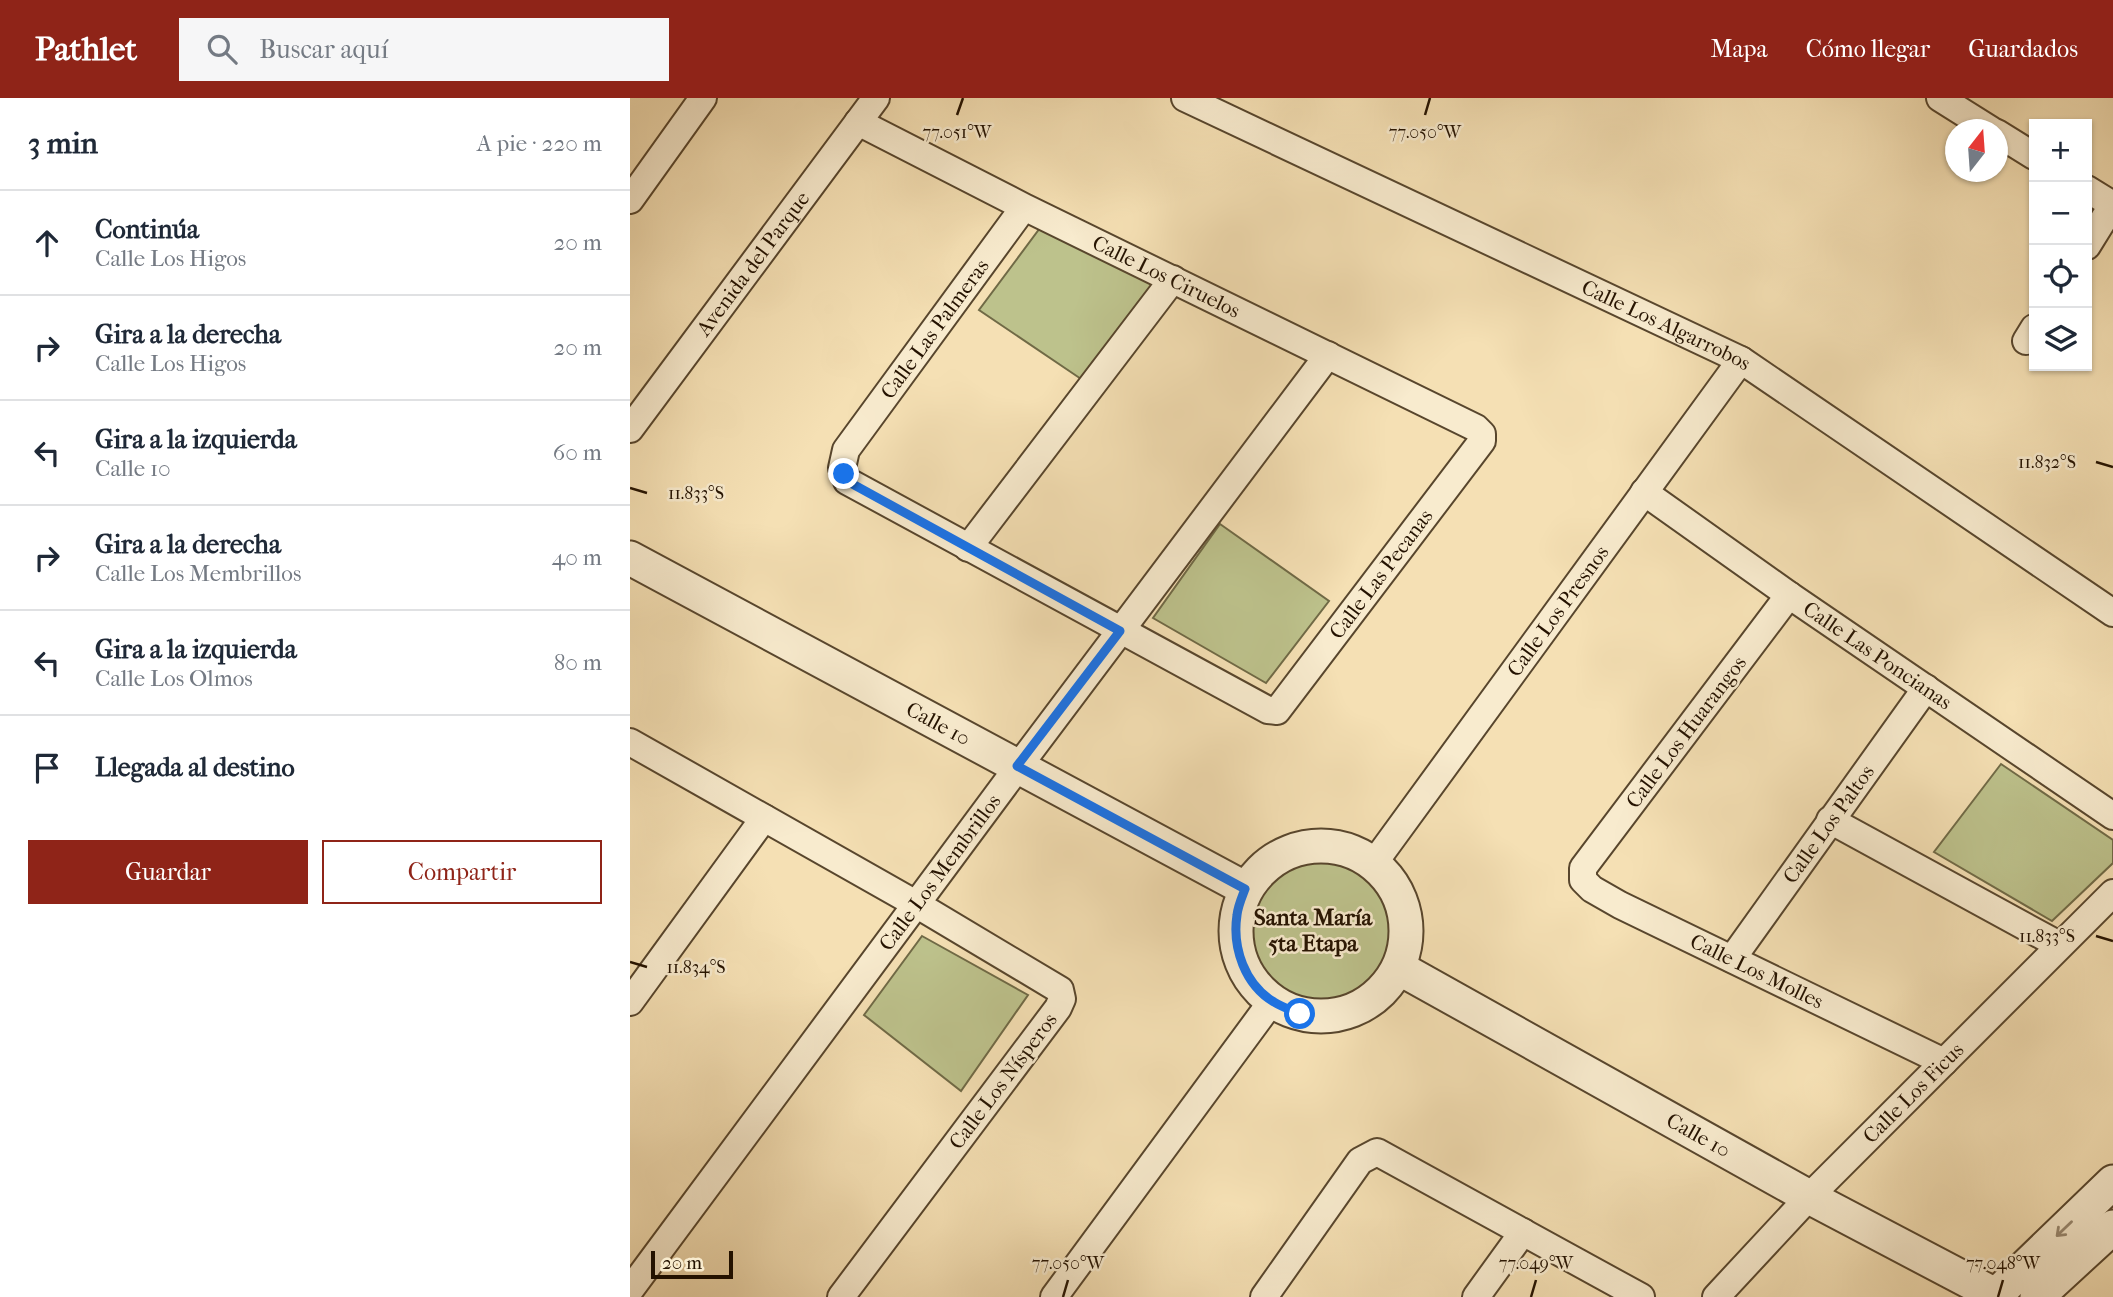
<!DOCTYPE html>
<html lang="es">
<meta charset="utf-8">
<style>
:root{--surface:#fff;--page:#f6f6f7;--text:#1f2937;--muted:#747a83;--line:#e0e1e3;--accent:#8f2418}
body{margin:0;font-family:"IM FELL French Canon",serif;background:var(--page);color:var(--text)}
.controls{position:absolute;right:21px;top:21px;display:grid;overflow:hidden;border-radius:0px;box-shadow:0 2px 5px #0004}
.controls button{width:63px;height:63px;display:grid;place-items:center;padding:0;border:0;border-bottom:2px solid var(--line);background:var(--surface);color:var(--text);font:35px sans-serif}
.compass{position:absolute;left:1315px;top:21px;width:63px;height:63px;border-radius:50%;background:var(--surface);box-shadow:0 2px 5px #0004;rotate:17deg}
.scale{position:absolute;left:21px;bottom:18px;width:82px;box-sizing:border-box;padding-left:7px;border:4px solid #241200;border-top:0;font-size:19px;line-height:24px;white-space:nowrap;color:#241200;-webkit-text-stroke:5px #f8ebce;paint-order:stroke}
.stop{position:absolute;width:21px;height:21px;margin:-16px;border:5px solid #1a73e8;border-radius:50%;background:#fff}
.stop.end{background:#1a73e8;border-color:#fff;box-shadow:0 2px 7px #0008}
.list{margin:0;padding:0;list-style:none}
h2{display:flex;justify-content:space-between;align-items:center;height:91px;margin:0;padding:0 28px;font-size:30px}
h2 small{font-size:23px;font-weight:400;color:var(--muted)}
.list li{display:grid;grid-template-columns:46px 1fr auto;gap:21px;align-items:center;box-sizing:border-box;height:105px;padding:0 28px;border-top:2px solid var(--line)}
.list b{display:block;font-size:26px;white-space:nowrap}
.list p{margin:0;font-size:23px;white-space:nowrap;color:var(--muted)}
.list em{font-size:23px;font-style:normal;color:var(--muted)}
.actions{display:flex;gap:14px;padding:21px 28px}
.actions a{flex:1;padding:16px 0;border:2px solid var(--accent);border-radius:0px;text-align:center;font-size:24px;color:var(--accent)}
.actions .main{background:var(--accent);color:#fff}
.icon{flex:none;width:38px;height:38px;fill:none;stroke:currentColor;stroke-width:2;stroke-linecap:round;stroke-linejoin:round}
.map{position:relative;flex:none;width:1483px;height:1199px;overflow:hidden}
header{display:flex;align-items:center;gap:42px;box-sizing:border-box;height:98px;padding:0 35px;background:var(--accent);color:#fff}
header strong{font-size:33px}
nav{display:flex;gap:38px;margin-inline-start:auto;font-size:24px}
.search{width:490px;height:63px;background:var(--page);display:flex;align-items:center;gap:18px;box-sizing:border-box;padding:0 24px;border-radius:0px;color:var(--muted);font-size:26px}
main{display:flex}
aside{flex:1;background:var(--surface)}
.map>svg:first-child{display:block}
.green{fill:#bdc28c;stroke:#706a46;stroke-width:2}
.lines{fill:none;stroke-linecap:round;stroke-linejoin:round}
.minor-casing{stroke:#58462d;stroke-width:30}
.tertiary-casing{stroke:#58462d;stroke-width:37}
.minor{stroke:#f8ebce;stroke-width:26}
.tertiary{stroke:#f8ebce;stroke-width:33}
.oneway{stroke:#998971}
.route{stroke:#1a73e8;stroke-width:9}
.ticks{fill:none;stroke:#241200;stroke-width:2.5}
.labels{text-anchor:middle;dominant-baseline:central;stroke-width:5;stroke-linejoin:round;paint-order:stroke}
.street-label{font-size:21px;fill:#241200;stroke:#f8ebce}
.neighbourhood-label{font-size:23px;font-weight:bold;fill:#241200;stroke:#f8ebce}
.ticks-label{font-size:18px;text-anchor:middle;fill:#241200;stroke:#f8ebce;stroke-width:5;stroke-linejoin:round;paint-order:stroke}
</style>
<header>
<strong>Pathlet</strong>
<div class="search"><svg class="icon" aria-label="search" viewBox="0 0 24 24"><circle cx="10" cy="10" r="6"/><path d="M15 15l6 6"/></svg>Buscar aquí</div>
<nav><a>Mapa</a><a>Cómo llegar</a><a>Guardados</a></nav>
</header>
<main>
<aside>
<h2>3 min<small>A pie · 220 m</small></h2>
<ul class="list">
<li><svg class="icon" aria-label="ahead" viewBox="0 0 24 24"><path d="M12 20V5M6 11l6-6 6 6"/></svg><div><b>Continúa</b><p>Calle Los Higos</p></div><em>20 m</em></li>
<li><svg class="icon" aria-label="right" viewBox="0 0 24 24"><path d="M7 20v-9h11M14 6l5 5-5 5"/></svg><div><b>Gira a la derecha</b><p>Calle Los Higos</p></div><em>20 m</em></li>
<li><svg class="icon" aria-label="left" viewBox="0 0 24 24"><path d="M17 20v-9H6M10 6l-5 5 5 5"/></svg><div><b>Gira a la izquierda</b><p>Calle 10</p></div><em>60 m</em></li>
<li><svg class="icon" aria-label="right" viewBox="0 0 24 24"><path d="M7 20v-9h11M14 6l5 5-5 5"/></svg><div><b>Gira a la derecha</b><p>Calle Los Membrillos</p></div><em>40 m</em></li>
<li><svg class="icon" aria-label="left" viewBox="0 0 24 24"><path d="M17 20v-9H6M10 6l-5 5 5 5"/></svg><div><b>Gira a la izquierda</b><p>Calle Los Olmos</p></div><em>80 m</em></li>
<li><svg class="icon" aria-label="arrive" viewBox="0 0 24 24"><path d="M6 21V4h12l-3 4 3 4H6"/></svg><div><b>Llegada al destino</b></div></li>
</ul>
<div class="actions"><a class="main">Guardar</a><a>Compartir</a></div>
</aside>
<div class="map">
<svg width="1483" height="1199" viewBox="0 0 1483 1199">
<rect width="100%" height="100%" fill="#f5e0b4"/>
<filter id="stains"><feTurbulence type="fractalNoise" baseFrequency=".00286" numOctaves="4"/><feColorMatrix values="0 0 0 0 .2 0 0 0 0 .09 0 0 0 0 .02 0 0 0 .5 -.17"/></filter>
<radialGradient id="worn" r=".72"><stop offset=".6" stop-color="#630" stop-opacity="0"/><stop offset="1" stop-color="#630" stop-opacity=".3"/></radialGradient>
<path class="green" d="M410,130L535,183L457,285L349,212Z
M590,426L699,503L636,585L523,520Z
M1371,666L1483,742V765L1422,823L1304,754Z
M620 833a70 70 0 1 1 140 0a70 70 0 1 1-140 0Z
M292,838L398,897L331,993L234,917Z"/>
<g class="lines">
<g class="minor-casing">
<g id="minor">
<path id="s1" d="M555,0L1111,262L1483,515"/>
<path d="M1310,0L1361,32"/>
<path id="s2" d="M228,24L394,109L846,330L852,336V343L647,613L638,612L217,383L212,370L216,352L394,109"/>
<path d="M1367,35L1404,58"/>
<path d="M1457,91L1483,107"/>
<path d="M0,102L73,0"/>
<path d="M1457,148L1483,106"/>
<path d="M1396,243L1404,230"/>
<path id="s3" d="M0,331L246,0"/>
<path id="s4" d="M1014,394L1159,497L1483,718"/>
<path d="M338,450L543,181"/>
<path id="s5" d="M1159,497L953,770V782L962,791L990,807L1314,964"/>
<path d="M0,644L286,806L430,892L432,901L428,910L211,1199"/>
<path d="M1200,722L1429,847"/>
<path id="s6" d="M744,765L1111,262"/>
<path id="s7" d="M1102,861L1296,590"/>
<path d="M0,904L134,720"/>
<path id="s8" d="M0,1192L388,669L698,257"/>
<path d="M424,1199L642,903"/>
<path d="M634,1199L730,1063L747,1054L1011,1199"/>
<path d="M846,1199L893,1134"/>
<path id="s9" d="M1086,1199L1179,1099L1483,795"/>
</g>
</g>
<g class="tertiary-casing">
<g id="tertiary">
<path id="s10" d="M0,460L616,791"/>
<circle cx="691" cy="833" r="85"/>
<path id="s11" d="M769,870L1179,1099L1369,1199"/>
<path d="M1364,1199L1483,1084"/>
<path d="M1407,1199L1483,1129"/>
</g>
</g>
<use href="#minor" class="minor"/>
<use href="#tertiary" class="tertiary"/>
</g>
<defs><path id="oneway-shaft" d="M-6 0H5M1.5-3L5.5 0L1.5 3" fill="none" stroke-width="1.6" stroke-linecap="round" stroke-linejoin="round" transform="scale(1.75)"/></defs>
<use class="oneway" href="#oneway-shaft" transform="translate(1434 1131) rotate(136)"/>
<g class="lines">
<path class="route" d="M214,376L217,383L490,533L387,668L615,791C612,799 608,808 607,817C602,850 615,887 644,904C652,909 661,912 670,916"/>
</g>
<path class="ticks" d="M327,17L333,0M795,17L800,0M1466,364L1483,369M0,390L17,395M1466,838L1483,843M0,864L17,869M433,1199L438,1182M901,1199L906,1182M1368,1199L1373,1182"/>
<g class="labels">
<g class="street-label">
<text stroke="none"><textPath href="#s3" startOffset="206">Avenida del Parque</textPath></text>
<text stroke="none"><textPath href="#s2" startOffset="345">Calle Los Ciruelos</textPath></text>
<text stroke="none"><textPath href="#s1" startOffset="532">Calle Los Algarrobos</textPath></text>
<text stroke="none"><textPath href="#s2" startOffset="1715">Calle Las Palmeras</textPath></text>
<text transform="translate(751 476) rotate(-53)">Calle Las Pecanas</text>
<text stroke="none"><textPath href="#s6" startOffset="312">Calle Los Presnos</textPath></text>
<text stroke="none"><textPath href="#s4" startOffset="285">Calle Las Poncianas</textPath></text>
<text stroke="none"><textPath href="#s10" startOffset="350">Calle 10</textPath></text>
<text transform="translate(1056 634) rotate(-53)">Calle Los Huarangos</text>
<text stroke="none"><textPath href="#s7" startOffset="166">Calle Los Paltos</textPath></text>
<text stroke="none"><textPath href="#s8" startOffset="520">Calle Los Membrillos</textPath></text>
<text stroke="none"><textPath href="#s5" startOffset="551">Calle Los Molles</textPath></text>
<text transform="translate(373 983) rotate(-53)">Calle Los Nísperos</text>
<text stroke="none"><textPath href="#s9" startOffset="284">Calle Los Ficus</textPath></text>
<text stroke="none"><textPath href="#s11" startOffset="343">Calle 10</textPath></text>
</g>
<g class="neighbourhood-label">
<text x="683" y="819">Santa María<tspan x="683" dy="26">5ta Etapa</tspan></text>
</g>
</g>
<g class="ticks-label">
<text x="327" y="40">77.051°W</text>
<text x="795" y="40">77.050°W</text>
<text x="1417" y="370">11.832°S</text>
<text x="66" y="401">11.833°S</text>
<text x="1417" y="844">11.833°S</text>
<text x="66" y="875">11.834°S</text>
<text x="438" y="1171">77.050°W</text>
<text x="906" y="1171">77.049°W</text>
<text x="1373" y="1171">77.048°W</text>
</g>
<rect width="100%" height="100%" filter="url(#stains)"/>
<rect width="100%" height="100%" fill="url(#worn)"/>
</svg>
<div class="controls">
<button>+</button>
<button>−</button>
<button><svg class="icon" aria-label="locate" viewBox="0 0 24 24"><circle cx="12" cy="12" r="6"/><path d="M12 2v4M12 18v4M2 12h4M18 12h4"/></svg></button>
<button><svg class="icon" aria-label="layers" viewBox="0 0 24 24"><path d="M12 4l9 5-9 5-9-5zM3 14l9 5 9-5"/></svg></button>
</div>
<svg class="compass" viewBox="-18 -18 36 36"><path d="M0-13l5 13h-10z" fill="#e53935"/><path d="M0 13l5-13h-10z" fill="#747a83"/></svg>
<div class="scale">20 m</div>
<div class="stop" style="left:670px;top:916px"></div>
<div class="stop end" style="left:214px;top:376px"></div>
</div>
</main>
